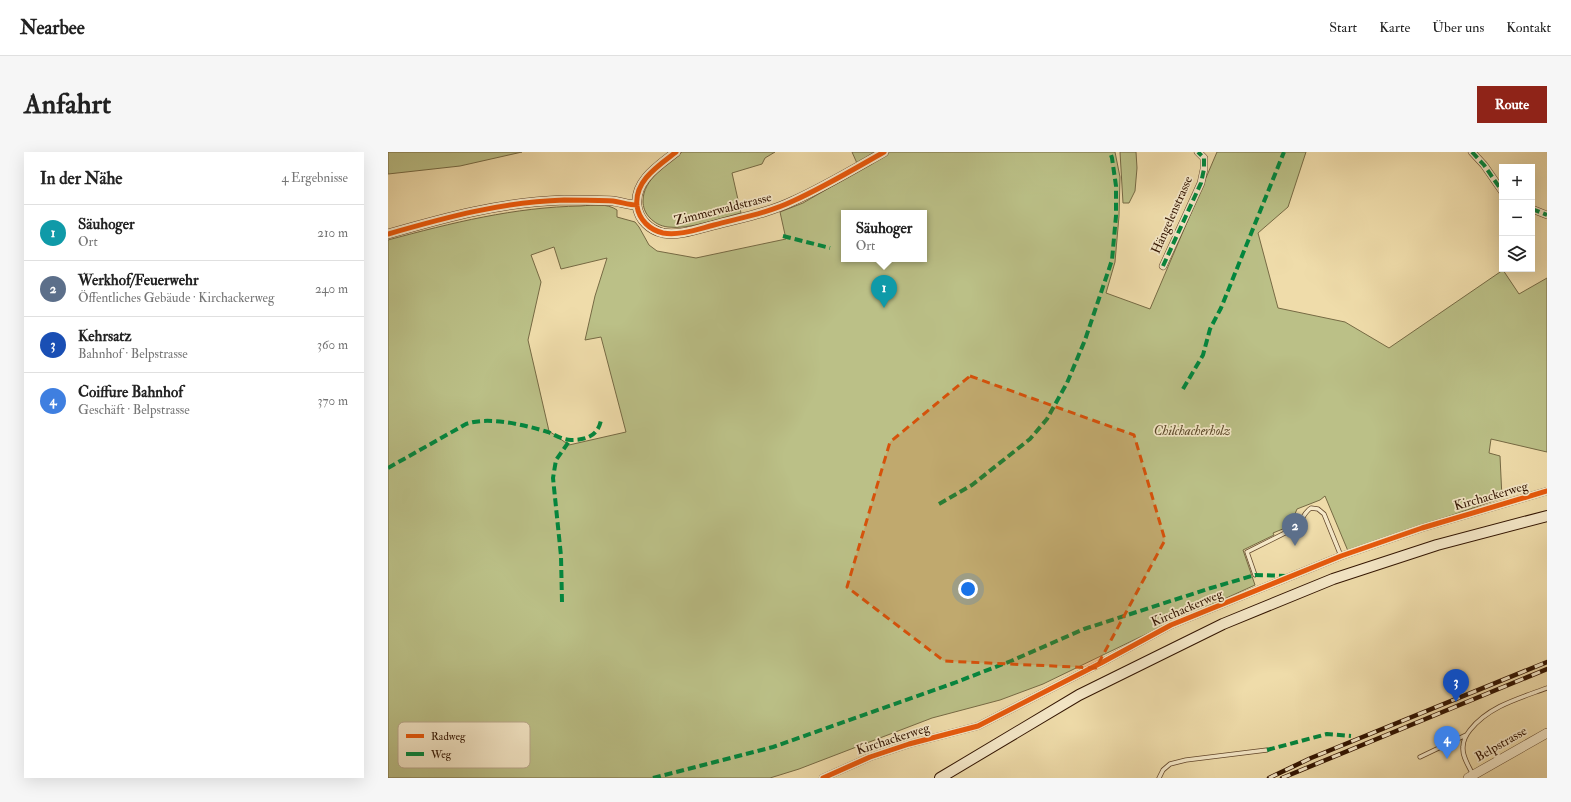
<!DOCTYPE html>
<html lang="de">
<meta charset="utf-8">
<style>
:root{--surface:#fff;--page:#f6f6f6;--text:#222;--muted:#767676;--line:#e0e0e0;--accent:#8f2418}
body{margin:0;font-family:"IM FELL Double Pica",serif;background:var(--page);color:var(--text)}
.controls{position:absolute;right:12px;top:12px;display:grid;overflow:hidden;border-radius:0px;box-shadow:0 4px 16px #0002}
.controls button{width:36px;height:36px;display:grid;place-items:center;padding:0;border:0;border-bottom:1px solid var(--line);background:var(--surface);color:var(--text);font:20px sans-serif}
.you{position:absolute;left:580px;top:437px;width:14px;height:14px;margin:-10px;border:3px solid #fff;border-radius:50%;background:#1a73e8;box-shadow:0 0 0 6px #1a73e833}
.badge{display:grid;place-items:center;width:26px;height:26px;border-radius:50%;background:var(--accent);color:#fff;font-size:13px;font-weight:700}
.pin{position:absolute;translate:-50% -33px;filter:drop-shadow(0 1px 2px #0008)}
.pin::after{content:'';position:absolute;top:21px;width:14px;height:12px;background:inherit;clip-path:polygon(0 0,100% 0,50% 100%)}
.popup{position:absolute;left:453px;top:58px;width:86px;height:52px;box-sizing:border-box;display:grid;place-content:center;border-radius:0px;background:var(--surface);filter:drop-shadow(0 1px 3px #0005);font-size:13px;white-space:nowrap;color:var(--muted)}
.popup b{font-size:15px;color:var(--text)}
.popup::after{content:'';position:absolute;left:50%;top:100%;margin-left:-8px;border:8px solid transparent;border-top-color:var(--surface)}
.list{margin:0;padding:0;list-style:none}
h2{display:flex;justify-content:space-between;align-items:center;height:52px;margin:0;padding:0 16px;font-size:17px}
h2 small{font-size:13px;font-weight:400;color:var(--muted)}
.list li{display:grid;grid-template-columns:26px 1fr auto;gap:12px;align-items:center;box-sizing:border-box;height:56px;padding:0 16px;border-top:1px solid var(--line)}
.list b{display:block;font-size:15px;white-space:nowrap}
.list p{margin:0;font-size:13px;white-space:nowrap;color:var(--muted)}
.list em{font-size:13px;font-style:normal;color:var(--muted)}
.icon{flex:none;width:22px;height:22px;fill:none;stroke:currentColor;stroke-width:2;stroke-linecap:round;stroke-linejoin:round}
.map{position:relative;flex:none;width:1159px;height:626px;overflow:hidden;border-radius:0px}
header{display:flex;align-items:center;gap:24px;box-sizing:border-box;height:56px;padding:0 20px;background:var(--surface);border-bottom:1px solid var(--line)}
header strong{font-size:19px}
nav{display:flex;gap:22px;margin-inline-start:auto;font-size:14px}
.intro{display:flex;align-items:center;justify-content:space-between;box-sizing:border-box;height:96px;padding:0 24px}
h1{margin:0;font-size:28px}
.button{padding:10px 18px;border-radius:0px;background:var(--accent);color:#fff;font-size:14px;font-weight:700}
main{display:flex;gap:24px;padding:0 24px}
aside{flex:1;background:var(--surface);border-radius:0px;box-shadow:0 4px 16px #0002}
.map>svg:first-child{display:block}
.green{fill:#bbc087;stroke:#766a44;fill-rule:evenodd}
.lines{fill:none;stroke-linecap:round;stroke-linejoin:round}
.service-casing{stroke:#61462b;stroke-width:5}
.minor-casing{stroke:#61462b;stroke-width:8}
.tertiary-casing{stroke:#61462b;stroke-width:10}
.secondary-casing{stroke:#321401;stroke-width:12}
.service{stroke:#f5e8c8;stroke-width:3.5}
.minor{stroke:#f5e8c8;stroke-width:7}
.tertiary{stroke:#f5e8c8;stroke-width:9}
.secondary{stroke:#f5e8c8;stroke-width:10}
.rail-casing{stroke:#321401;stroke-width:4.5}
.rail{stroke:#f5e8c8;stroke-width:3;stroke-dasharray:9;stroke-linecap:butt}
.quiet{stroke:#00873e;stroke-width:4;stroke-dasharray:8 4;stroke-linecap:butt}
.cycleway-casing{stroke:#f5e8c8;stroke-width:8}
.cycleway{stroke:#e8590c;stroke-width:5}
.marked{fill:#d6520b;fill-opacity:0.2;stroke:#d6520b;stroke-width:3;stroke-dasharray:8 5;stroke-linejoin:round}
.labels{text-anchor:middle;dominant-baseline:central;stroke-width:3.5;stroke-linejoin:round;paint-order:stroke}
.street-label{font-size:13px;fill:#321401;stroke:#f5e8c8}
.park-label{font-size:13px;font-style:italic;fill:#5b4829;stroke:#f5e8c8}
.key{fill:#f5e8c8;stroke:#baa88c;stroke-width:1}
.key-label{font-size:11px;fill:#321401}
</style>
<header>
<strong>Nearbee</strong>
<nav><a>Start</a><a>Karte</a><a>Über uns</a><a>Kontakt</a></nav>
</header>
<div class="intro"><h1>Anfahrt</h1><a class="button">Route</a></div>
<main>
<aside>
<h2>In der Nähe<small>4 Ergebnisse</small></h2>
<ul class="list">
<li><span class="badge" style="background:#0f9aa8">1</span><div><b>Säuhoger</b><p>Ort</p></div><em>210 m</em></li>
<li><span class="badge" style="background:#5c6f8a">2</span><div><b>Werkhof/Feuerwehr</b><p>Öffentliches Gebäude · Kirchackerweg</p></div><em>240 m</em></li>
<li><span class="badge" style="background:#1a4fb4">3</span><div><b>Kehrsatz</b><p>Bahnhof · Belpstrasse</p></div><em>360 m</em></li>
<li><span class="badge" style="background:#3f7fe0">4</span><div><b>Coiffure Bahnhof</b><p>Geschäft · Belpstrasse</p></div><em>370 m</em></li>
</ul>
</aside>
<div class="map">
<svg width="1159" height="626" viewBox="0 0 1159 626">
<rect width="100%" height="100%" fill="#efdcaa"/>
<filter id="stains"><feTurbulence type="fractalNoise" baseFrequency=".005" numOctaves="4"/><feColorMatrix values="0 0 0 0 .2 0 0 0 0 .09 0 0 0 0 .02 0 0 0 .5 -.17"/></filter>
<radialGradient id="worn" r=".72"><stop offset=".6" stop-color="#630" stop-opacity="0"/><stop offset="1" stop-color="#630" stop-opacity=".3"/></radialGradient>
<path class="green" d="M0,0H134L72,14L0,22Z
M294,0H387L377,6L374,12L344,21L353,61C333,66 300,78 280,75C272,74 267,71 262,66C257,61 255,55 255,49C255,27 279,13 294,0Z
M464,0H727L732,25L731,64L727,110L718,141L762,157L829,0H918L900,55L870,81L890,156L957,170L1001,196L1115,118L1131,142L1159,126V300L1103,287L1101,301L1112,304L1114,346L960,399L937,344L932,348L909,357L902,374L885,381L886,383L855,398L867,433L750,486L655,532L612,548L544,566L411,617L382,626H0V88C63,71 127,55 193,54C205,53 219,51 229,58V65L247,70L251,75L261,93L269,99L308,106L398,87L392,60L415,51L472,18ZM456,61H536V107H456ZM166,95L173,117L219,106L207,144L197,188L213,185L238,280L181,293L161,279L140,188L153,130L143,103Z
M732,0H748L749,16L747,39L741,51H735Z"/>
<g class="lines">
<g class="service-casing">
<path id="service" d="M867,423L859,400L907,376C914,370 915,361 923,356L930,357L936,362L953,404
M1032,605L1078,583
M1085,623C1081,614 1074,605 1075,595C1075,588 1078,583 1082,578C1101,554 1132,546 1159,536
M771,626L775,618L782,612L798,608L879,598"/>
</g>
<g class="minor-casing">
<path id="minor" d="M1084,0L1096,13L1114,39
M1144,57L1159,63
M775,114L813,31L816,17V6L810,0
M435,626L482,605L521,592L590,574L713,511L783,473L953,404L1034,376L1159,339"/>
</g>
<g class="tertiary-casing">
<path id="tertiary" d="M288,0C270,14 246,29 249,54C251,68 262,78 275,81C291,84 310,77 326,73C352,66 380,61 405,49C436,35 466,17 496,0
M0,82C59,65 114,50 176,48C192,48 209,48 225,49C233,50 241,53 249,53
M1080,626L1159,581"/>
</g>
<g class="secondary-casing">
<path id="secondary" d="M552,626L691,543L835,472L945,427L1049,393L1159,364"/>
</g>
<use href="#service" class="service"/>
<use href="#minor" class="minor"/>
<use href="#tertiary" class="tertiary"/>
<use href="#secondary" class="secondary"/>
<g class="rail-casing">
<path id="rail" d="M881,626L923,606L1159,510
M894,626L1159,517"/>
</g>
<use href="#rail" class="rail"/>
<path class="quiet" d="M1084,0L1096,13L1114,39
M1144,57L1159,63
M395,84L442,96
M775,114L813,31L816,17V6L810,0
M795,237L815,203L822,177L833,156L896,0
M0,316L78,272C100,264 137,273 160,280C167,283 175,288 183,288C198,288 210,284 213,268
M551,352L584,333L642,287L659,267L679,231L697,188L724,108L728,64V34L724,6L722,0
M174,450L173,404L165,326L168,308L182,288
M879,598L939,582L963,584
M265,626L385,595L566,531L623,509L696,477L823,436L867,423L900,424"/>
<g class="cycleway-casing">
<path id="cycleway" d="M288,0C270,14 246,29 249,54C251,68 262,78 275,81C291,84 310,77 326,73C352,66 380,61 405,49C436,35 466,17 496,0
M0,82C59,65 114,50 176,48C192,48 209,48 225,49C233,50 241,53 249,53
M435,626L482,605L521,592L590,574L713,511L783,473L953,404L1034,376L1159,339"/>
</g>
<use href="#cycleway" class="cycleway"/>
</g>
<path class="marked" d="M582,224L746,283L777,388L708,516L556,509L459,435L502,290Z"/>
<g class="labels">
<g class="street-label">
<text transform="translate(335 57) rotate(-14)">Zimmerwaldstrasse</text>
<text transform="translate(784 63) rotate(-66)">Hängelenstrasse</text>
<text transform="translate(1103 344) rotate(-16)">Kirchackerweg</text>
<text transform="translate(799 456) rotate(-23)">Kirchackerweg</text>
<text transform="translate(505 587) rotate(-18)">Kirchackerweg</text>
<text transform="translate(1113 592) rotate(-30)">Belpstrasse</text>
</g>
<g class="park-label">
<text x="804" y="279">Chilchacherholz</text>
</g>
</g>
<rect x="10" y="570" width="132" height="46" rx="6" class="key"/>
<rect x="18" y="582" width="18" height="4" fill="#e8590c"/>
<rect x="18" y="600" width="18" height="4" fill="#00873e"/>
<g class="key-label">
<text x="43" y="588">Radweg</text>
<text x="43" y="606">Weg</text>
</g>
<rect width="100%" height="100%" filter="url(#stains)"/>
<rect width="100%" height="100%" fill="url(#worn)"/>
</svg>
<div class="controls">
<button>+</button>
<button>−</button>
<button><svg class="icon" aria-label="layers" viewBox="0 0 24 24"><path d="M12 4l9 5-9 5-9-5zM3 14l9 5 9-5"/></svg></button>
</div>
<div class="you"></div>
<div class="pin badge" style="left:496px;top:156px;background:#0f9aa8">1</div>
<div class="popup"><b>Säuhoger</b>Ort</div>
<div class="pin badge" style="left:907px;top:394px;background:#5c6f8a">2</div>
<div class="pin badge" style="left:1068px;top:550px;background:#1a4fb4">3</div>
<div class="pin badge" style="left:1059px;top:607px;background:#3f7fe0">4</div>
</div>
</main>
